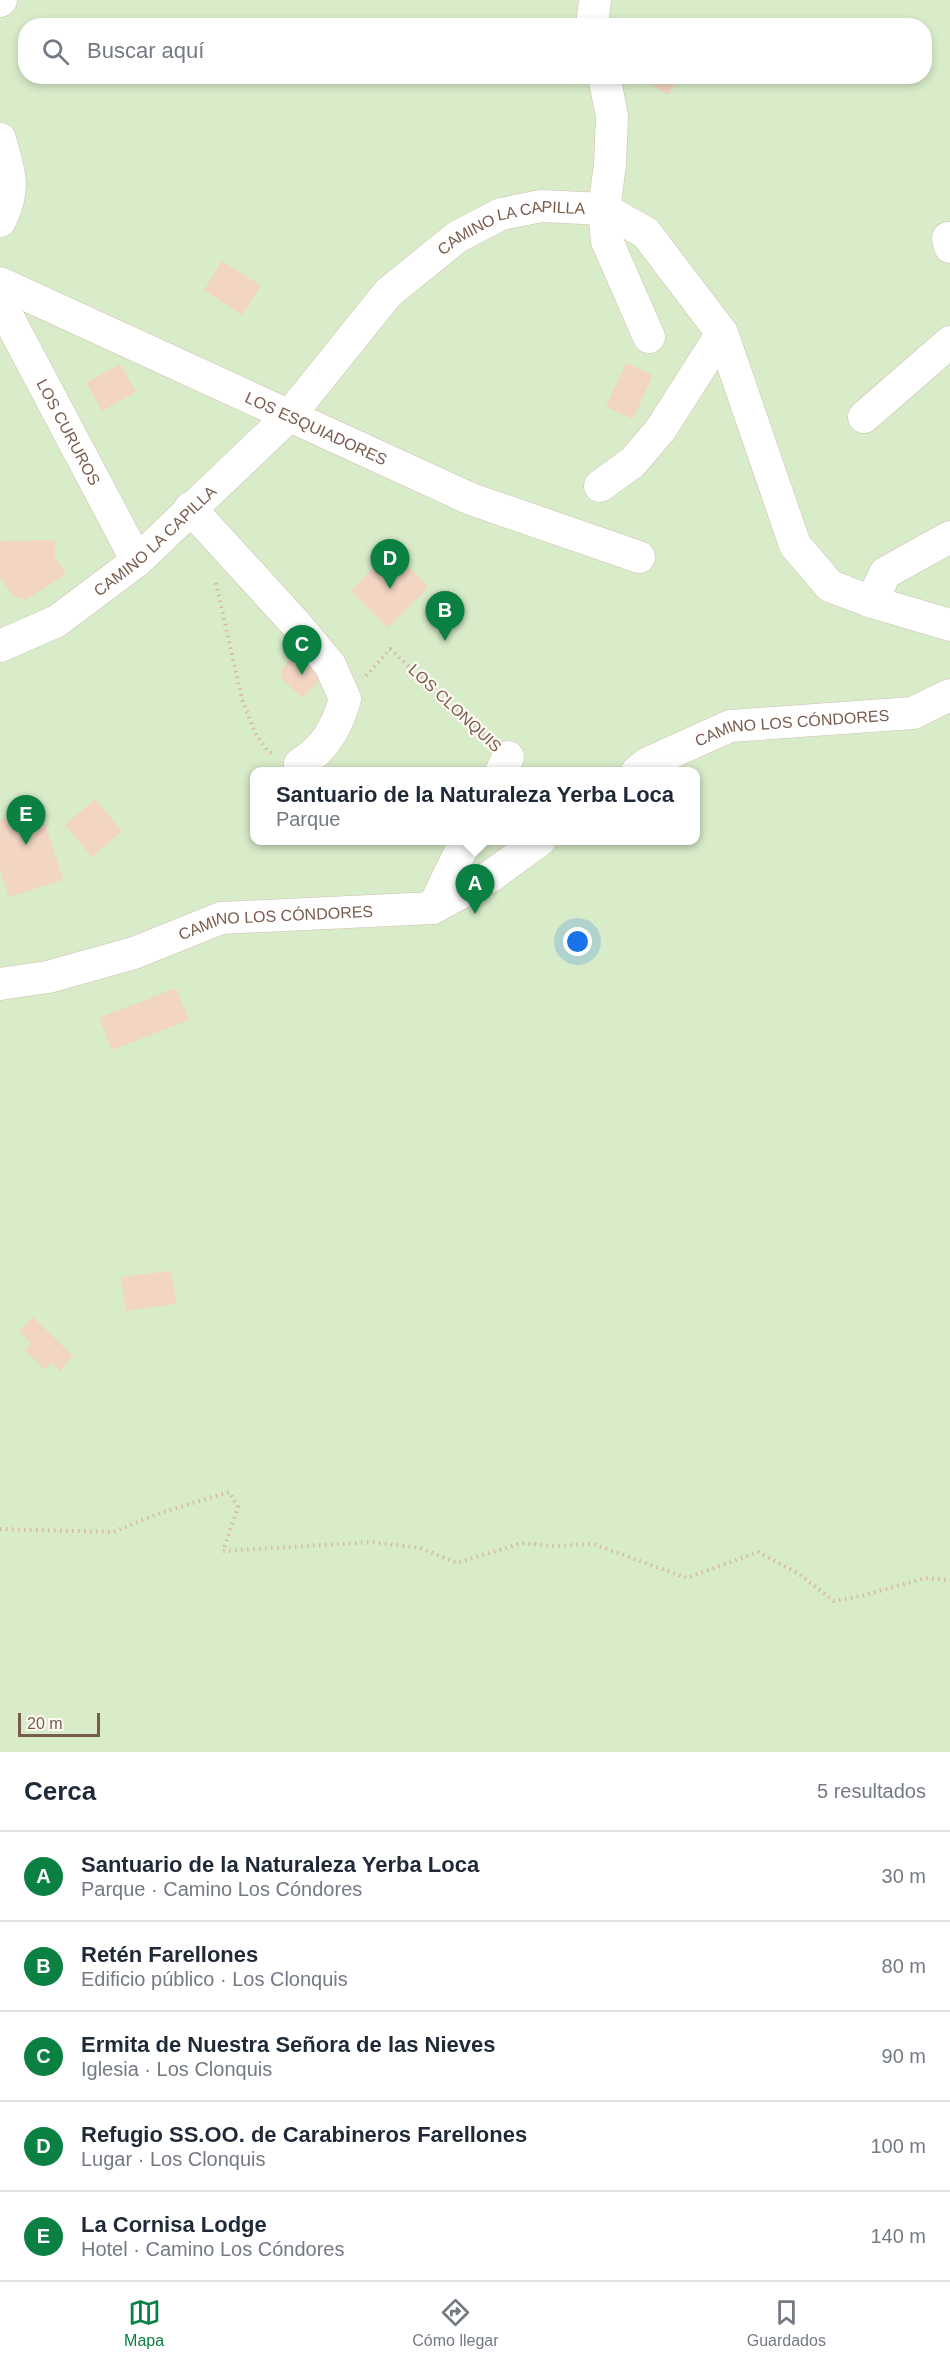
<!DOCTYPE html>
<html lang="es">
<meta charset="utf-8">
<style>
:root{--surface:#fff;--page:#f2f2f3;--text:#1f2937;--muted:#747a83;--line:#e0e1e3;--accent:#0b8043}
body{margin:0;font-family:Arial,sans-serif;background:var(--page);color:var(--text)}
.scale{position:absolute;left:18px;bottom:15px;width:82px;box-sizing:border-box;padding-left:6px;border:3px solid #7a5c4d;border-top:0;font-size:16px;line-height:21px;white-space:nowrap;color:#7a5c4d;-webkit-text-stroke:4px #fffaf3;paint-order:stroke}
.you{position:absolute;left:578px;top:942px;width:21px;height:21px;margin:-15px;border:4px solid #fff;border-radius:50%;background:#1a73e8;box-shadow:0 0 0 9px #1a73e833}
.badge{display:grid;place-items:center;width:39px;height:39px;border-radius:50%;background:var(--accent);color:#fff;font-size:20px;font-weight:700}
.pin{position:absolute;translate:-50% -50px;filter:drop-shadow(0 2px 3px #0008)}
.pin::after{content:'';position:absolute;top:32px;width:21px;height:18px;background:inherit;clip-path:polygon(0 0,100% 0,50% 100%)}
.popup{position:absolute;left:250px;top:767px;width:450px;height:78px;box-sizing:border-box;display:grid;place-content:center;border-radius:12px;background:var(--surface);filter:drop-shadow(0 2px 4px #0005);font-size:20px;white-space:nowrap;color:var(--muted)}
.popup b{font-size:22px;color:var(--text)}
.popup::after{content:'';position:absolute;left:50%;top:100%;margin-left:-12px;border:12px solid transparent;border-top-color:var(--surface)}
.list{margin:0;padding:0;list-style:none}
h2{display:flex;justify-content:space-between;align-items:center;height:78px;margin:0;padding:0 24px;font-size:26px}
h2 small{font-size:20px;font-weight:400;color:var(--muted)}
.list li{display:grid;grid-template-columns:39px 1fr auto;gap:18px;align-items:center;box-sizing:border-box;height:90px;padding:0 24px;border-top:2px solid var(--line)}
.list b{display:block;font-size:22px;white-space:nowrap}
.list p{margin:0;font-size:20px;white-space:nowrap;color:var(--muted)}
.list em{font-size:20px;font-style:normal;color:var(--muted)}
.icon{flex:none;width:33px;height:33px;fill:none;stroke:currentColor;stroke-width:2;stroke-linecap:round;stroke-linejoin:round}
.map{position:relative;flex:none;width:950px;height:1752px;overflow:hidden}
.search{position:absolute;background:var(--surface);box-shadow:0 3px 9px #0003;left:18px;right:18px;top:18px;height:66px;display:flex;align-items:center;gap:15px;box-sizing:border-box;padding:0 21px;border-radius:24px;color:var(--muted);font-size:22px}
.sheet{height:528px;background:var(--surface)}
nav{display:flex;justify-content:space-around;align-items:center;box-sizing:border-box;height:84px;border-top:2px solid var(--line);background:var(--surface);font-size:16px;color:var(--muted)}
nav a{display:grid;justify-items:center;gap:3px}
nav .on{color:var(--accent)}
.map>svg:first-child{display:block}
.green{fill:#d8ecc9;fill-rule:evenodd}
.building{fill:#f3d5c3}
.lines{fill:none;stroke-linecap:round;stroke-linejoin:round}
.minor-casing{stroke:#d1beb0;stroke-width:33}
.path{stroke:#d9b8a5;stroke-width:4;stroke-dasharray:1.5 4.5;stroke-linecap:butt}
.minor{stroke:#fff;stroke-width:32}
.labels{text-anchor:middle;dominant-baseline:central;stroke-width:4.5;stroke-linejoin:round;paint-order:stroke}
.street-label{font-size:16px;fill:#7a5c4d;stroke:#fffaf3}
</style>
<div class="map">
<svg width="950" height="1752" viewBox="0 0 950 1752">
<rect width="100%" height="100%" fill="#fdf6ec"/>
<path class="green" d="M0,0H950V1752H0ZM26,26H924V76H26ZM255,772H696V840H255Z"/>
<path class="building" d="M645,76H680L668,95L643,80Z
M222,261L261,286L242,315L204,290Z
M626,363L653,375L633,419L606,407Z
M120,364L136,392L102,411L86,383Z
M55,540V557L66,574L26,600L13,596L0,577V541Z
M391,550L429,587L388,628L351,591Z
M307,655L326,673L302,698L281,678L282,669L290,659L296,657L301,660Z
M95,799L122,831L92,857L65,825Z
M40,807L63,880L9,897L0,870V820Z
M176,988L189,1020L112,1050L99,1018Z
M171,1271L176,1304L126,1311L121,1277Z
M33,1317L73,1356L60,1371L51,1363L45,1370L25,1350L31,1343L19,1331Z"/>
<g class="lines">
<g class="minor-casing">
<g id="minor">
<path d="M0,1L1,0"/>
<path d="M594,26L593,17L595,0"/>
<path d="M604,76L612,116L610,165L604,209L607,241L649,337"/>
<path d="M0,139C9,172 17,187 0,221"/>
<path d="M948,238L950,247"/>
<path id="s1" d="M0,283L471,499L639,557"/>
<path id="s2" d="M0,302L137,561"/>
<path d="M864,417L950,342"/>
<path d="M600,486L633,462L661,429L722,333"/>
<path d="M190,508L295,623L330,665L345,699C337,727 325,749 300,764"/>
<path d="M872,602L885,573L950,537"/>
<path id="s3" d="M0,646L57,621L137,561L290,415L388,293L457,237L501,214L541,206L604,209L646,233L722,333L795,545L830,586L872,602L950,625"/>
<path d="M501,772L508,757"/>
<path id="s4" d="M637,772L648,763L730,726L913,713L950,695"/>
<path d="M433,908L466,840"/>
<path id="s5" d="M0,984L48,977L134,953L221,918L433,908L491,876L540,840"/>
</g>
</g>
<path class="path" d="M216,583L242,699L255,733L268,751L274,755
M366,676L390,649L488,739
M0,1529L113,1532L160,1513L229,1492L238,1507L223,1551L373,1542L420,1548L457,1563L522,1543L553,1546L593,1544L687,1578L758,1552L799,1574L834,1601L865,1595L926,1578L950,1580"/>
<use href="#minor" class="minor"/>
</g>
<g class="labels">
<g class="street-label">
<text stroke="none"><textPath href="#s3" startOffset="675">CAMINO LA CAPILLA</textPath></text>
<text stroke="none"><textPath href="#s1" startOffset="348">LOS ESQUIADORES</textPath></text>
<text stroke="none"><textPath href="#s2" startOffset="147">LOS CURUROS</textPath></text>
<text stroke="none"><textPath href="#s3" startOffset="189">CAMINO LA CAPILLA</textPath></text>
<text transform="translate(455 708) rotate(43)">LOS CLONQUIS</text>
<text stroke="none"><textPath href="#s4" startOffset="165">CAMINO LOS CÓNDORES</textPath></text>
<text stroke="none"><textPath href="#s5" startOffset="285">CAMINO LOS CÓNDORES</textPath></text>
</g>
</g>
</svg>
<div class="scale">20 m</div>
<div class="you"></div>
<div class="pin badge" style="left:475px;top:914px">A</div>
<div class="popup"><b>Santuario de la Naturaleza Yerba Loca</b>Parque</div>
<div class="pin badge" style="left:445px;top:641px">B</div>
<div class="pin badge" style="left:302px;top:675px">C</div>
<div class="pin badge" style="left:390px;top:589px">D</div>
<div class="pin badge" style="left:26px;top:845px">E</div>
<div class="search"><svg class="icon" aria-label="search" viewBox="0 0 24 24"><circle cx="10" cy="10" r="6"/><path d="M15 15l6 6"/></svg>Buscar aquí</div>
</div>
<section class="sheet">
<h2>Cerca<small>5 resultados</small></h2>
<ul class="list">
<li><span class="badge">A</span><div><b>Santuario de la Naturaleza Yerba Loca</b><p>Parque · Camino Los Cóndores</p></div><em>30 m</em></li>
<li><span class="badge">B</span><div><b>Retén Farellones</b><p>Edificio público · Los Clonquis</p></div><em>80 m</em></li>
<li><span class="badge">C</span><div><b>Ermita de Nuestra Señora de las Nieves</b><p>Iglesia · Los Clonquis</p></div><em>90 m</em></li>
<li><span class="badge">D</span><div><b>Refugio SS.OO. de Carabineros Farellones</b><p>Lugar · Los Clonquis</p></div><em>100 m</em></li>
<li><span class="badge">E</span><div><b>La Cornisa Lodge</b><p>Hotel · Camino Los Cóndores</p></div><em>140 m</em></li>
</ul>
</section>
<nav>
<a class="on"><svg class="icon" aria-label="map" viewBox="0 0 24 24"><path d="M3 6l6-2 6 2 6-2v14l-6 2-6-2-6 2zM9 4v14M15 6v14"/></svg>Mapa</a>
<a><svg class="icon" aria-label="directions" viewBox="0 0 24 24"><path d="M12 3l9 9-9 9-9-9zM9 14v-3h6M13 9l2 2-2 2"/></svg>Cómo llegar</a>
<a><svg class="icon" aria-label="saved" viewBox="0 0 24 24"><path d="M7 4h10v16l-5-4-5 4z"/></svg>Guardados</a>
</nav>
